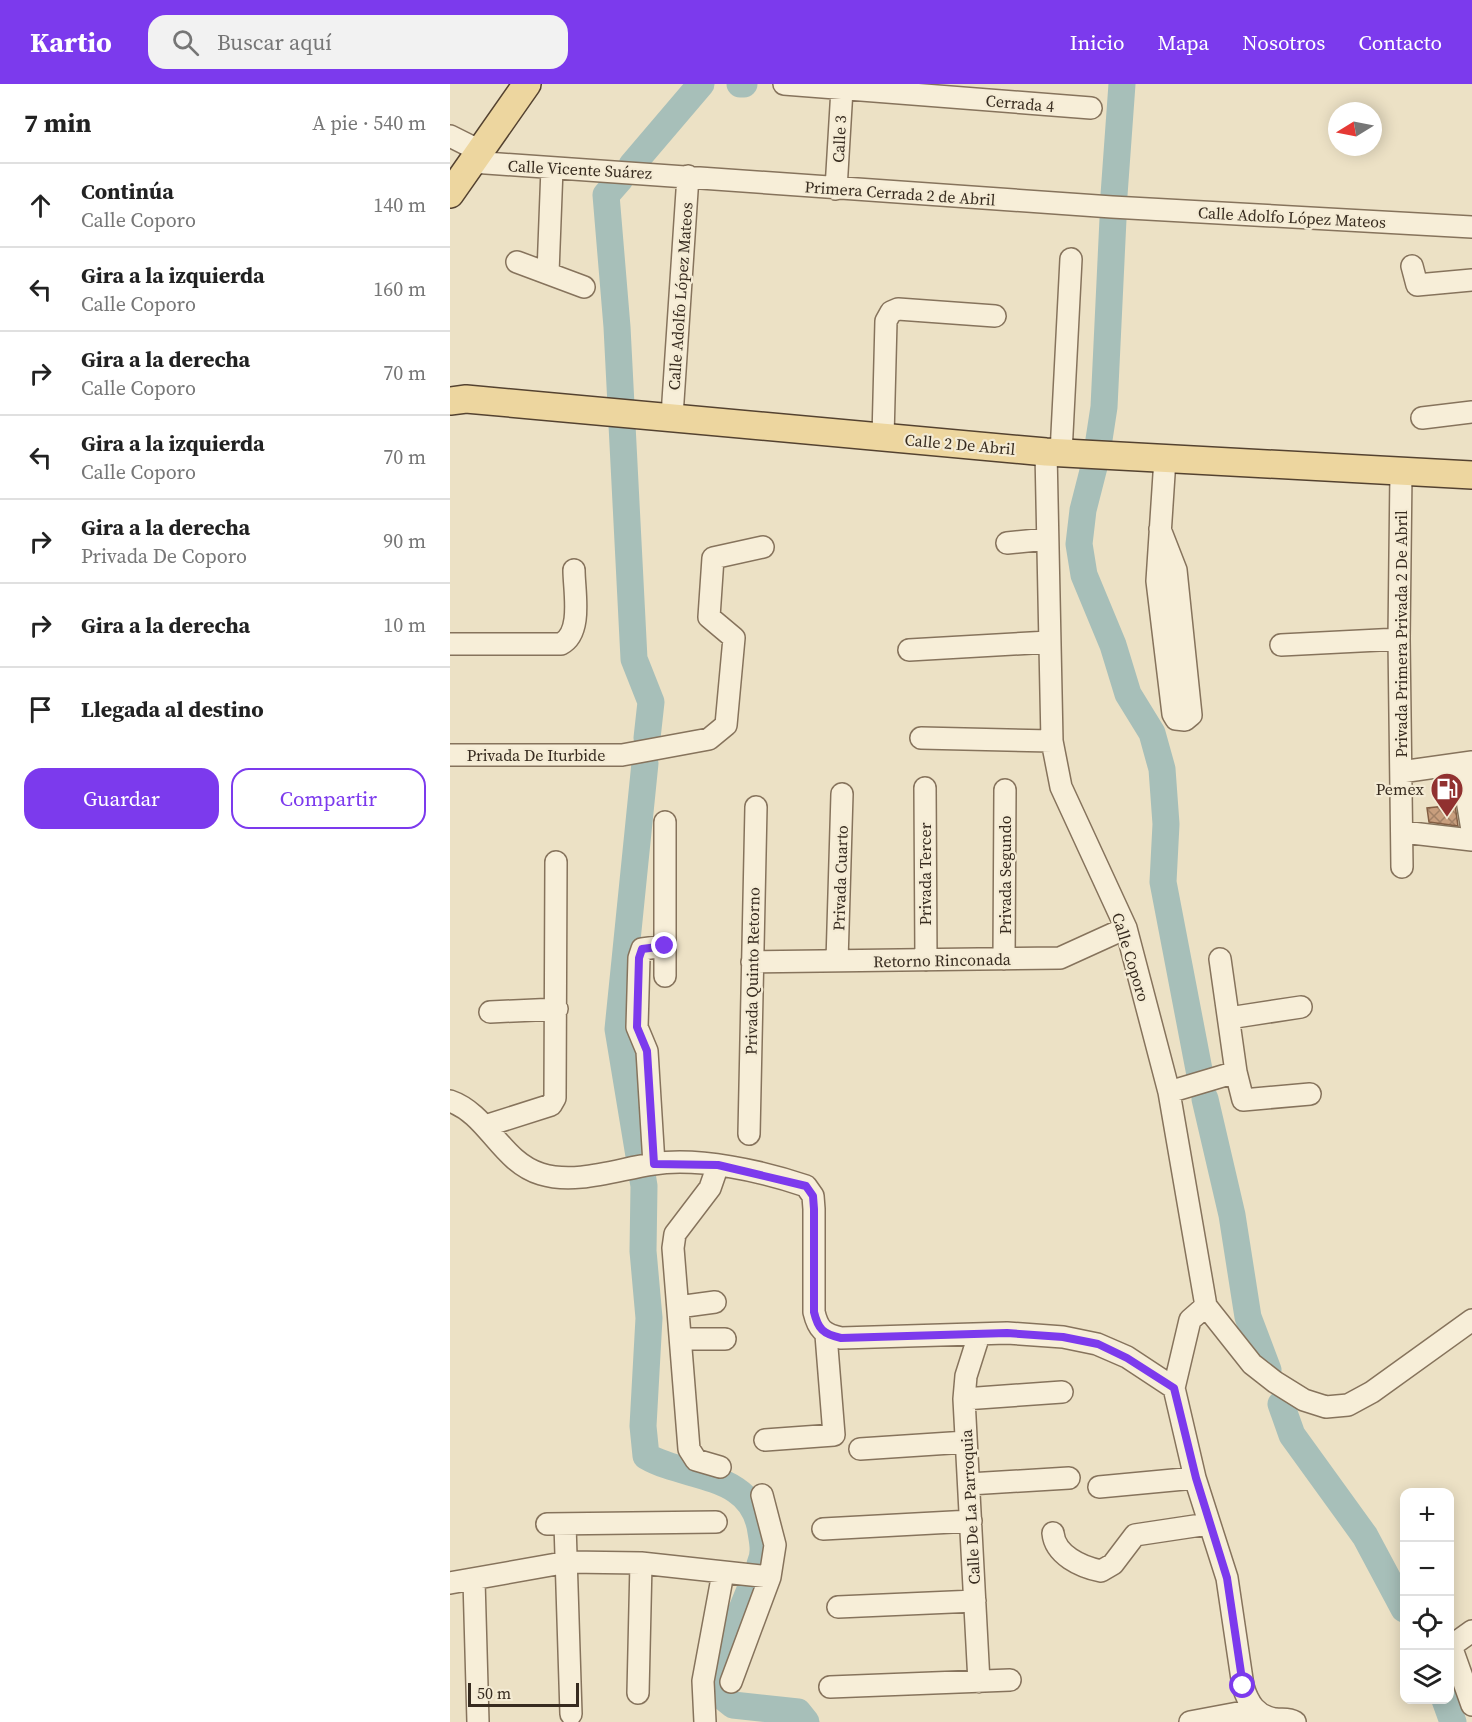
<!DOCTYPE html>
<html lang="es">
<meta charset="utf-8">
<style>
:root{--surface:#fff;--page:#f2f2f2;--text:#222;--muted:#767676;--line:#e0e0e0;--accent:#7c3aed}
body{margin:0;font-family:"Source Serif 4",serif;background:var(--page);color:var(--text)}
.controls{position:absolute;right:18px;bottom:18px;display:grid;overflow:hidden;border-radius:12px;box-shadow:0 3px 15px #0003}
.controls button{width:54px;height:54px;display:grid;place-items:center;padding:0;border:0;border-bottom:2px solid var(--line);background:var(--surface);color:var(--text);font:30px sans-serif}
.compass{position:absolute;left:878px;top:18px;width:54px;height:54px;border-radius:50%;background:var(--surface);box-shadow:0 3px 15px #0003;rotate:260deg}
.scale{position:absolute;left:18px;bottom:15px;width:111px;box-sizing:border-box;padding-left:6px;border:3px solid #372b1f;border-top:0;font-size:16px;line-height:21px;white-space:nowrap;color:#372b1f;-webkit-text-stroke:4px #f4ebd4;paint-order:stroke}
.stop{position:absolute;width:18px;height:18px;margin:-14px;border:4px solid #7c3aed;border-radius:50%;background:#fff}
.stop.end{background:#7c3aed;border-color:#fff;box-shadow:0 2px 6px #0008}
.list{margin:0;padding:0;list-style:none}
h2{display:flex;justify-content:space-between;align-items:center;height:78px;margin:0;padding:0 24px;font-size:26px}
h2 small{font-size:20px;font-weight:400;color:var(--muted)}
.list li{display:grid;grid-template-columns:39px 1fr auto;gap:18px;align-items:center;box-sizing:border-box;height:84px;padding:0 24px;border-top:2px solid var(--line)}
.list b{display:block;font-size:22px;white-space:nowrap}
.list p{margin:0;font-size:20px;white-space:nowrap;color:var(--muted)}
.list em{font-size:20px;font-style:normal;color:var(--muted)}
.actions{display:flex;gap:12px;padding:18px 24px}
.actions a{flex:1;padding:14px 0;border:2px solid var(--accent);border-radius:18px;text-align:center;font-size:21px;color:var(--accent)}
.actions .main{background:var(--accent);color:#fff}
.icon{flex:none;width:33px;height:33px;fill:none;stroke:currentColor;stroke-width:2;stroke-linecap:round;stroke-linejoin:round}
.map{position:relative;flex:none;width:1022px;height:1638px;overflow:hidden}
header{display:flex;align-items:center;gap:36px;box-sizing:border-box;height:84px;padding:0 30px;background:var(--accent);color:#fff}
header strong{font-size:28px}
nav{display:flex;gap:33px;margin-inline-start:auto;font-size:21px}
.search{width:420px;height:54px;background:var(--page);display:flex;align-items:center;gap:15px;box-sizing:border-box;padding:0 21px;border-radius:18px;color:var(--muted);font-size:22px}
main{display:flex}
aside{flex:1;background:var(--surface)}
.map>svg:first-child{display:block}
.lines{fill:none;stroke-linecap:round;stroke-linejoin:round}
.river{stroke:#a7bfb9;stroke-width:27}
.building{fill:url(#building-cross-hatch);stroke:#835e43;stroke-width:1.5}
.minor-casing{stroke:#86735c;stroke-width:24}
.major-casing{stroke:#544230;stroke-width:30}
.minor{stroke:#f7eed8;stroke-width:21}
.major{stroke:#edd69f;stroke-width:27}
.route{stroke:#7c3aed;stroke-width:8}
.labels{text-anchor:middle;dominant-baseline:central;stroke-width:4.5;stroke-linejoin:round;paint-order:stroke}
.street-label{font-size:16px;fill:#372b1f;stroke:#f4ebd4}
.poi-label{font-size:16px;fill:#372b1f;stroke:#f4ebd4;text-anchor:end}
</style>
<header>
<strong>Kartio</strong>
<div class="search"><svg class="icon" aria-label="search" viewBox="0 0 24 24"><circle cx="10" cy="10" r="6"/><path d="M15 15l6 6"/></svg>Buscar aquí</div>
<nav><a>Inicio</a><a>Mapa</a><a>Nosotros</a><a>Contacto</a></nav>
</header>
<main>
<aside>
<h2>7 min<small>A pie · 540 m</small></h2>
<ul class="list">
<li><svg class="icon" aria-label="ahead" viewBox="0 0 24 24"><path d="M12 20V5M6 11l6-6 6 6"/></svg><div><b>Continúa</b><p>Calle Coporo</p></div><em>140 m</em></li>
<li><svg class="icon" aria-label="left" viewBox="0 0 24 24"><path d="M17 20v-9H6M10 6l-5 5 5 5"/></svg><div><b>Gira a la izquierda</b><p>Calle Coporo</p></div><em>160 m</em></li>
<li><svg class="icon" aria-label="right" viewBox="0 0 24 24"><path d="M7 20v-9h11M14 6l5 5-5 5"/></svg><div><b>Gira a la derecha</b><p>Calle Coporo</p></div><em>70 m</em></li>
<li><svg class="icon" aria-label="left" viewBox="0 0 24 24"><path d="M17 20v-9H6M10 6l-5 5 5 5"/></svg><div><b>Gira a la izquierda</b><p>Calle Coporo</p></div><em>70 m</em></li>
<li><svg class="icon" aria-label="right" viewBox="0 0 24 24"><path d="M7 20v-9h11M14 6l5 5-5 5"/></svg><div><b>Gira a la derecha</b><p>Privada De Coporo</p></div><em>90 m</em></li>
<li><svg class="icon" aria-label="right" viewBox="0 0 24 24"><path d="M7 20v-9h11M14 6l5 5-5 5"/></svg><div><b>Gira a la derecha</b></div><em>10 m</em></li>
<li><svg class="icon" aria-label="arrive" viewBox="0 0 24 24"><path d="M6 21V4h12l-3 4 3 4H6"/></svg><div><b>Llegada al destino</b></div></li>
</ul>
<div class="actions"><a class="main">Guardar</a><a>Compartir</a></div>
</aside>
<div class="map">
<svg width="1022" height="1638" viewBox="0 0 1022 1638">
<defs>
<pattern id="building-cross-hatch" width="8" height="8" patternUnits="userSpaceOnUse" patternTransform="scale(1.5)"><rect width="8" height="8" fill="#c89e7d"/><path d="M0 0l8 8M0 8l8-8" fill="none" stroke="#a38166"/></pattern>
</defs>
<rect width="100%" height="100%" fill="#ece1c5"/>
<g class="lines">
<path class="river" d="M290,0H294
M182,81L251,0
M170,95L156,111L167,243L184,575L201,618L197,654
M664,111L672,0
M648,362L654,323L663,135
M645,379L633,426L629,460L634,491L663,561L678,610L702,649L712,685L716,740L713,798L750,991
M195,679L168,945L194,1102L193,1167L199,1234L193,1342L196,1372C237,1396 303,1387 311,1448C313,1460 315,1469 310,1480
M755,1015L782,1131L798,1233L818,1286
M831,1320L842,1351L915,1452L954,1525
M301,1503L274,1569L268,1609L283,1621L348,1628L356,1638
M995,1616L1003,1638"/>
</g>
<path class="building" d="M1005,721L1008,742L979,738L977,724Z"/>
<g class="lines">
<g class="minor-casing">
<path id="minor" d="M334,0L641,24
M0,52L30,67
M22,78L662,123L1022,143
M386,105L392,5
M67,178L134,203
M962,182L967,201L1022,196
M98,189L102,84
M222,332L238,92
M972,334L1022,328
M433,353L436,237L441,228L448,225L545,232
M596,368L602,657L611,703L676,844L719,1008L756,1222L802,1280L825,1298L854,1316L876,1323L898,1321L922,1308L1022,1236
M611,369L621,175
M951,389L949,555L952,783
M710,445L726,486L741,631L735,636L726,635L723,630L707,497L715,375
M557,459L597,455
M0,560H111C133,549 124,507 124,486
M831,561L949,555
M459,566L599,558
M471,654L602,657
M0,671H172L259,655L276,641L284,554L259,533L263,474L313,463
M1022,687L1013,692L1022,746
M951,688L1022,678
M475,704L476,876
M215,738V892
M953,748L1022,756
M554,875L555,706
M770,875L786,988L793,1016L860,1010
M387,877L392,710
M302,878L610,874L676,844
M40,928L107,925
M779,934L851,923
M719,1008L786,988
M0,1017C38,1030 51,1078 91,1090C126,1101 168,1085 203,1080C249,1073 312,1087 356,1102L363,1112L364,1125V1228C368,1245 373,1250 391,1254L557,1249L613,1253L647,1260L677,1273L724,1304
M35,1042L101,1021L105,1014L106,778
M299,1050L306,723
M204,1080L197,967L187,943L189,874L192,865L215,862
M268,1081L260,1104L225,1150L223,1164L239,1365L246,1376L270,1383
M756,1222L740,1236L724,1304L745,1394L777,1494L793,1602C798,1619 806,1632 825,1635C833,1636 838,1634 845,1638
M228,1223L265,1218
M529,1251L516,1292L514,1315L529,1598
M231,1255H275
M514,1315L612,1308
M315,1356L384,1351L376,1251
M410,1365L516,1358
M519,1400L619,1394
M649,1403L745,1394
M97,1440L266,1438
M115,1440L121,1630
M373,1445L521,1437
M603,1449C605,1471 631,1483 651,1487L663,1480L685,1451L758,1440
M24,1496L28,1638
M0,1499L118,1478L191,1479L320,1493
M388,1523L525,1517
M1022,1547L1001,1562L1022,1621
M281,1598L320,1493L325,1461L312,1411
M380,1603L560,1596
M188,1609L191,1479
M255,1638L253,1597L273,1489
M740,1638L804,1626L806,1638"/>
</g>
<g class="major-casing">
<path id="major" d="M0,110L77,0
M0,317L16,315L596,368L1022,391"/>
</g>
<use href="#minor" class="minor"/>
<use href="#major" class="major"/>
</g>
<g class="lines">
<path class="route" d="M215,862L192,865L189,874L187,943L197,967L204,1080L268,1081L356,1102L363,1112L364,1125V1228C368,1245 373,1250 391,1254L557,1249L613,1253L648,1260L677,1274L724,1304L746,1394L777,1494L793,1602"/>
</g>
<defs>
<g id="fuel-pin" transform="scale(1.725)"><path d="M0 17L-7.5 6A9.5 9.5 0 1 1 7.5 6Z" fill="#913130" stroke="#f4ebd4"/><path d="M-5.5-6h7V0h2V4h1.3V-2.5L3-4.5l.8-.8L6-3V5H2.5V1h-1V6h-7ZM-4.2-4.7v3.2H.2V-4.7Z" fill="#fff"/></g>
</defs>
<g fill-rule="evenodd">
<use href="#fuel-pin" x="997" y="705"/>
</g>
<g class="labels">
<g class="street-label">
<text transform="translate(570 19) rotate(5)">Cerrada 4</text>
<text transform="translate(389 55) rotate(-87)">Calle 3</text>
<text transform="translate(130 85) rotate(3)">Calle Vicente Suárez</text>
<text transform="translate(450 109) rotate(4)">Primera Cerrada 2 de Abril</text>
<text transform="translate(842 133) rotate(3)">Calle Adolfo López Mateos</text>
<text transform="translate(230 212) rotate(-86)">Calle Adolfo López Mateos</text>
<text transform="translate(510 360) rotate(5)">Calle 2 De Abril</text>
<text transform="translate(951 550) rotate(-90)">Privada Primera Privada 2 De Abril</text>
<text x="86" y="671">Privada De Iturbide</text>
<text transform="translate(475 790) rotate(-90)">Privada Tercer</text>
<text transform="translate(555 791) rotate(-90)">Privada Segundo</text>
<text transform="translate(390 794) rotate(-88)">Privada Cuarto</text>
<text transform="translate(681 873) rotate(73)">Calle Coporo</text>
<text transform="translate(492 876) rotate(-1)">Retorno Rinconada</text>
<text transform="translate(302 887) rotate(-89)">Privada Quinto Retorno</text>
<text transform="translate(520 1423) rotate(-93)">Calle De La Parroquia</text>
</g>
<g class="poi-label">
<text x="974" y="705">Pemex</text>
</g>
</g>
</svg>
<div class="controls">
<button>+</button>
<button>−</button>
<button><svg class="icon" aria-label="locate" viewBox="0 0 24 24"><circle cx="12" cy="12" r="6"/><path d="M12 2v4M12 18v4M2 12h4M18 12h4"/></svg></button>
<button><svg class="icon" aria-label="layers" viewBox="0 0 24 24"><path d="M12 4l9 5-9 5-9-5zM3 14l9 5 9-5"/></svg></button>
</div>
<svg class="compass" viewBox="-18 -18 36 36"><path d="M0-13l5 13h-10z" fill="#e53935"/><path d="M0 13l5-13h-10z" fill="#767676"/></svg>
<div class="scale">50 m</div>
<div class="stop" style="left:793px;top:1602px"></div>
<div class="stop end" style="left:215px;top:862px"></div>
</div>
</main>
